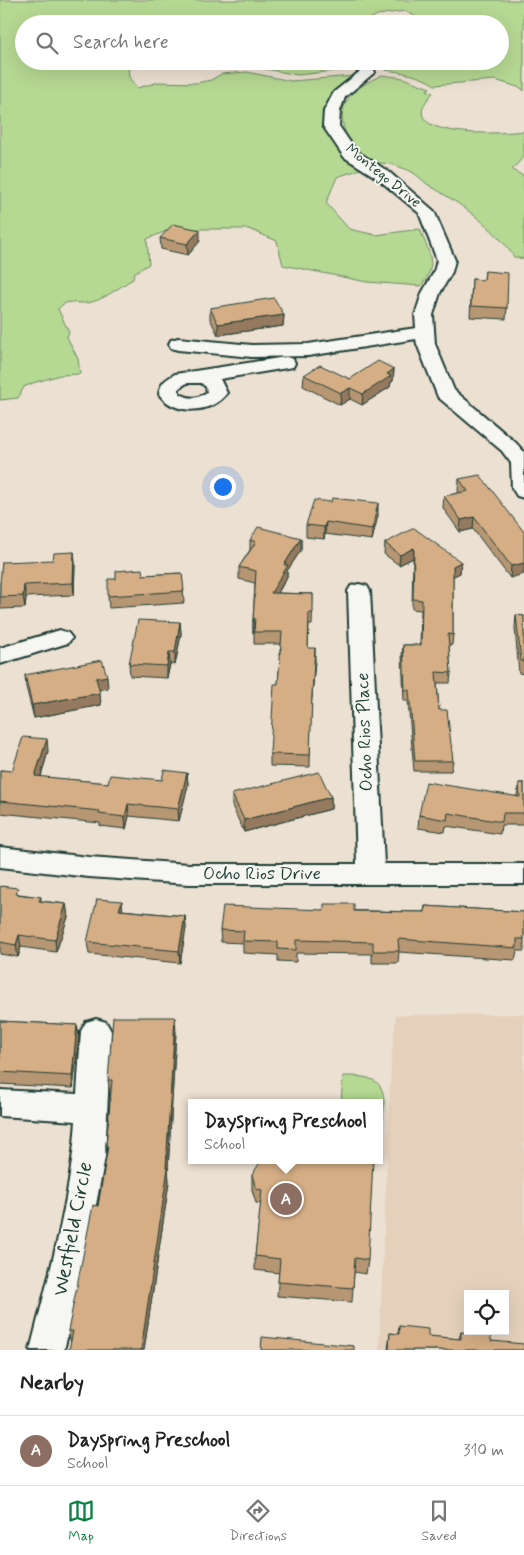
<!DOCTYPE html>
<style>
:root{--surface:#fff;--page:#f2f2f2;--text:#222;--muted:#767676;--line:#e0e0e0;--accent:#0b8043}
body{margin:0;font-family:Mynerve,sans-serif;background:var(--page);color:var(--text)}
.controls{position:absolute;right:15px;bottom:15px;display:grid;overflow:hidden;border-radius:0px;box-shadow:0 5px 20px #0002}
.controls button{width:45px;height:45px;display:grid;place-items:center;padding:0;border:0;border-bottom:1px solid var(--line);background:var(--surface);color:var(--text);font:25px sans-serif}
.you{position:absolute;left:222px;top:486px;width:18px;height:18px;margin:-12px;border:4px solid #fff;border-radius:50%;background:#1a73e8;box-shadow:0 0 0 8px #1a73e833}
.badge{display:grid;place-items:center;width:32px;height:32px;border-radius:50%;background:var(--accent);color:#fff;font-size:16px;font-weight:700}
.pin{position:absolute;translate:-50% -50%;border:2px solid #fff;box-shadow:0 1px 5px #0006}
.popup{position:absolute;left:188px;top:1099px;width:195px;height:65px;box-sizing:border-box;display:grid;place-content:center;border-radius:0px;background:var(--surface);filter:drop-shadow(0 1px 4px #0005);font-size:16px;white-space:nowrap;color:var(--muted)}
.popup b{font-size:19px;color:var(--text)}
.popup::after{content:'';position:absolute;left:50%;top:100%;margin-left:-10px;border:10px solid transparent;border-top-color:var(--surface)}
.list{margin:0;padding:0;list-style:none}
h2{display:flex;justify-content:space-between;align-items:center;height:65px;margin:0;padding:0 20px;font-size:21px}
h2 small{font-size:16px;font-weight:400;color:var(--muted)}
.list li{display:grid;grid-template-columns:32px 1fr auto;gap:15px;align-items:center;box-sizing:border-box;height:70px;padding:0 20px;border-top:1px solid var(--line)}
.list b{display:block;font-size:19px;white-space:nowrap}
.list p{margin:0;font-size:16px;white-space:nowrap;color:var(--muted)}
.list em{font-size:16px;font-style:normal;color:var(--muted)}
.icon{flex:none;width:28px;height:28px;fill:none;stroke:currentColor;stroke-width:2;stroke-linecap:round;stroke-linejoin:round}
.map{position:relative;flex:none;width:524px;height:1350px;overflow:hidden}
.search{position:absolute;background:var(--surface);box-shadow:0 5px 20px #0002;left:15px;right:15px;top:15px;height:55px;display:flex;align-items:center;gap:12px;box-sizing:border-box;padding:0 18px;border-radius:28px;color:var(--muted);font-size:19px}
.sheet{height:135px;background:var(--surface)}
nav{display:flex;justify-content:space-around;align-items:center;box-sizing:border-box;height:70px;border-top:1px solid var(--line);background:var(--surface);font-size:14px;color:var(--muted)}
nav a{display:grid;justify-items:center;gap:2px}
nav .on{color:var(--accent)}
.map>svg:first-child{display:block}
.built{fill:#e5d1bb;fill-rule:evenodd}
.green{fill:#b5d892;stroke:#6a8a63}
.lines{fill:none;stroke-linecap:round;stroke-linejoin:round}
.minor-casing{stroke:#1f3d34;stroke-width:4}
.minor{fill:#f6f6f2;fill-rule:evenodd}
.wall{fill:#b79673;stroke:#1f3d34}
.shaded-wall{fill:#957a5e;stroke:#1f3d34}
.building{fill:#d5ae86;stroke:#1f3d34}
.labels{text-anchor:middle;dominant-baseline:central;stroke-width:4;stroke-linejoin:round;paint-order:stroke}
.far-street-label{font-size:15px;fill:#1f3d34;stroke:#f6f6f2}
.street-label{font-size:18px;fill:#1f3d34;stroke:#f6f6f2}
.near-street-label{font-size:21px;fill:#1f3d34;stroke:#f6f6f2}
</style>
<div class="map">
<svg width="524" height="1350" viewBox="0 0 524 1350">
<rect width="100%" height="100%" fill="#ece0d2"/>
<filter id="ink" filterUnits="userSpaceOnUse"><feTurbulence type="fractalNoise" baseFrequency=".02" numOctaves="2"/><feDisplacementMap in="SourceGraphic" scale="10" xChannelSelector="R" yChannelSelector="G"/><feConvolveMatrix kernelMatrix="1 2 1 2 8 2 1 2 1" color-interpolation-filters="sRGB"/></filter>
<g filter="url(#ink)">
<path class="built" d="M524,1014V1350H379L391,1061L396,1015ZM468,1294H505V1331H468Z"/>
<path class="green" d="M0,0H524V91L521,88L495,80L435,85C420,75 402,72 385,70L425,61H500V24H428L405,11L377,15L361,24H24V61H138L128,65L129,77L137,88L159,82L196,83L211,80L221,74L247,72L291,81L354,76C351,80 343,83 339,87C308,125 334,142 361,169L337,177L326,203L349,229L376,235L420,229C428,252 439,264 421,286L367,282L283,265L277,241L249,229H171L147,239L149,264L134,273L133,279C119,287 103,301 87,303C75,304 67,298 58,309L69,332L67,337L78,359L80,374L60,375L33,383L24,387L18,398L0,400Z
M233,61H371V64L353,69L298,75L239,64Z
M382,75L403,78L430,88L427,90L433,93C387,140 502,134 524,131V156L512,170L524,176V259L514,257C494,226 459,203 427,184C422,180 417,175 412,172C406,169 397,166 391,164C386,163 380,164 376,162C363,157 351,147 346,134C333,103 356,87 382,75Z
M343,1076C368,1076 386,1077 384,1108C383,1116 383,1124 380,1132V1103H341Z"/>
<g class="lines">
<g class="minor-casing">
<path id="minor" d="M368,68L373,69L375,72L345,97L340,111L339,126L356,151L389,172L434,211L455,260L452,272L440,293L433,315L435,344L454,390L516,443L524,452V498L517,496L512,488L511,463L502,451L438,397L417,344L416,339L308,356L252,357L178,350L171,348L169,344L171,340L178,338L252,345L308,344L416,328L415,315L422,293L434,272L437,260L419,213L377,178L344,157L323,126L324,111L334,92L363,69Z
M286,357L293,359L295,363L293,367L220,379L227,393C212,414 174,416 159,394C161,382 165,380 175,374ZM187,383H201L206,387L207,392C198,399 189,400 179,393V388Z
M359,584L367,586L370,591L384,864H524V884H189L89,877L0,867V847L89,857L189,864H357L348,591L351,586Z
M60,630L68,633L72,638L68,643L0,664V648Z
M96,1019L106,1022L111,1031L105,1157L82,1279L64,1350H30C49,1275 71,1198 76,1121L0,1116V1090L77,1094L81,1031L86,1022Z"/>
</g>
<use href="#minor" class="minor"/>
</g>
<path class="wall" d="M160,238L200,241L188,255L161,249Z
M485,271L507,308L506,319L470,317L472,279L484,280Z
M210,308L284,315L283,326L218,335L210,319Z
M394,369L393,381L391,382L390,387L362,405L350,399L340,405L303,386L304,375L350,379Z
M459,479L524,532L510,578L473,529L460,532L443,508L444,496L459,493L458,491Z
M331,502L378,515L372,540L325,534L324,539L306,537V525Z
M301,538V550L287,571V577L278,593L313,594L312,625H309L308,648L315,660L311,706L310,767L270,766V754L278,684L281,644H254V631L253,633V621L255,583L239,579V567L250,550V540Z
M385,543L461,562L460,573L453,576V635L452,645H449L451,673L450,683H437L439,710L453,761L451,771H414L408,701H404L402,655L403,645H420L421,610L412,609L413,558L399,565L384,554Z
M74,552L75,564L74,595L26,597L25,608L0,609V582Z
M182,573L184,603L109,608L108,596L116,579L143,575Z
M516,615L524,616V674L519,673L515,628Z
M180,622L181,634L175,665L170,664L167,678L130,676L129,664Z
M25,675L108,688L99,689L101,705L34,718L26,687Z
M48,751L41,777L108,783L162,780L187,773L188,785L179,821L129,816L126,829L100,826V823L0,813V770L12,771Z
M519,783H524V825H501L500,834L446,826L445,832L418,828L419,815L517,796Z
M232,794L331,797V809L244,832L232,806Z
M0,886L19,894L41,897V901L66,904L68,917L56,952L21,947L18,957L0,954Z
M425,906L524,912V951H517L515,960L399,952L398,963H372V954L296,953V962L278,961V955L243,953V943L221,942L220,930L324,910L424,912Z
M122,910L185,916L186,928L180,963L89,954L87,942Z
M0,1021L77,1025L79,1037L73,1088L0,1084Z
M176,1032L168,1168L169,1182L144,1350H69L71,1343L68,1331L98,1206L107,1153L106,1146L111,1094H110L108,1080Z
M252,1175L368,1260L366,1274L354,1272L352,1302L277,1296L279,1273L255,1270V1256L261,1204L256,1203L252,1190Z
M399,1326L428,1336L459,1339L461,1332L491,1341L524,1350H388L390,1333L398,1334Z"/>
<path class="shaded-wall" d="M200,230V241L188,255L187,244Z
M284,315L283,326L218,335V324Z
M394,369L393,381L391,382L390,387L362,405L363,394L387,374Z
M350,388V399L340,405L341,393Z
M378,503V515L372,540V529Z
M474,517L473,529L460,532L461,520Z
M326,522L325,534L324,539V527Z
M301,538V550L287,571V577L270,605L271,593L284,565Z
M414,548L413,558L399,565L400,555Z
M74,552L75,564L74,595L73,583Z
M461,562L460,573L452,577L453,566Z
M524,563V574L510,578L511,566Z
M24,585L26,597L25,608L23,596Z
M255,618V630L253,633V621Z
M180,622L181,634L175,665V652Z
M315,648V660L311,707L312,695Z
M169,652L170,664L167,678V666Z
M107,676L108,688L97,690L96,678Z
M100,693L101,705L34,718L32,705Z
M47,739L48,751L37,789L35,776Z
M187,773L188,785L179,821L178,809Z
M331,797V809L244,832V820Z
M128,804L129,816L126,829L125,817Z
M122,901L123,913L119,910Z
M66,904L68,917L56,952L55,940Z
M185,916L186,928L180,963L179,951Z
M19,935L21,947L18,957L16,945Z
M175,1017L176,1032L168,1170V1168L169,1182L144,1350H141L166,1168Z
M77,1025L79,1037L73,1088L72,1076Z"/>
<path class="building" d="M173,224L200,230L187,244L160,238Z
M485,271L508,273L507,308L471,306L472,279L484,280Z
M274,298L284,315L218,324L210,308Z
M378,361L394,369L387,374L391,376L363,394L350,388L341,393L304,375L320,365L350,379Z
M480,475L524,532V563L511,566L474,517L461,520L444,496L468,491L459,479Z
M332,498L378,503L372,529L326,522L324,527L306,525L314,500L331,502Z
M258,527L301,538L284,565H288L271,593L313,594V613H309L308,648H315L312,695L310,755L270,754L274,684H278L282,632H254L255,618L253,621L256,571L239,567L256,542L250,540Z
M414,528L461,562L453,566V635L448,634L451,673L436,672L439,710H447L453,761H415L409,690H405L403,645H421L422,600L413,599L414,548L400,555L385,543Z
M74,552L73,583L24,585L23,596L0,597V582L2,562L53,560L54,553Z
M142,569L143,575L182,573L184,591L108,596V579H116V571Z
M516,615L524,616V661H521Z
M138,620L180,622L175,652H169L167,666L129,664Z
M102,660L107,676L96,678L100,693L32,705L25,675Z
M23,737L47,739L35,776L108,783L110,775L162,780L164,770L187,773L178,809L128,804L125,817L99,814L100,811L0,801V770L12,771Z
M319,772L331,797L244,820L232,794Z
M426,782L520,797L519,783H524V813H503L502,822L448,813L447,820L419,815Z
M0,886L18,888L16,894L41,897L39,901L66,904L55,940L19,935L16,945L0,942Z
M97,899L122,901L119,910L185,916L179,951L87,942Z
M324,904H354V911L425,912V906L524,912V939H517V948L398,939L399,951H373V942L296,940V950L278,949V942L243,941L244,931L220,930L223,906L324,910Z
M113,1017H175L166,1168H168L141,1350H69L73,1331H68L93,1205L98,1206L108,1146H106L112,1080H108Z
M0,1021L77,1025L72,1076L0,1072Z
M259,1160H373L368,1260L355,1258L353,1288L278,1282L280,1259L255,1256L262,1190L256,1189L252,1175L259,1164Z
M399,1326L428,1329V1336L461,1339V1332L491,1335V1341L524,1344V1350H389L390,1333L399,1334Z
M262,1337L354,1346V1350H261Z"/>
</g>
<g class="labels">
<g class="far-street-label">
<text transform="translate(383 176) rotate(39)">Montego Drive</text>
</g>
<g class="street-label">
<text transform="translate(365 732) rotate(-92)">Ocho Rios Place</text>
<text x="262" y="874">Ocho Rios Drive</text>
</g>
<g class="near-street-label">
<text transform="translate(73 1229) rotate(-79)">Westfield Circle</text>
</g>
</g>
</svg>
<div class="controls">
<button><svg class="icon" aria-label="locate" viewBox="0 0 24 24"><circle cx="12" cy="12" r="6"/><path d="M12 2v4M12 18v4M2 12h4M18 12h4"/></svg></button>
</div>
<div class="you"></div>
<div class="pin badge" style="left:286px;top:1199px;background:#8d6e63">A</div>
<div class="popup"><b>Dayspring Preschool</b>School</div>
<div class="search"><svg class="icon" aria-label="search" viewBox="0 0 24 24"><circle cx="10" cy="10" r="6"/><path d="M15 15l6 6"/></svg>Search here</div>
</div>
<section class="sheet">
<h2>Nearby<small></small></h2>
<ul class="list">
<li><span class="badge" style="background:#8d6e63">A</span><div><b>Dayspring Preschool</b><p>School</p></div><em>310 m</em></li>
</ul>
</section>
<nav>
<a class="on"><svg class="icon" aria-label="map" viewBox="0 0 24 24"><path d="M3 6l6-2 6 2 6-2v14l-6 2-6-2-6 2zM9 4v14M15 6v14"/></svg>Map</a>
<a><svg class="icon" aria-label="directions" viewBox="0 0 24 24"><path d="M12 3l9 9-9 9-9-9zM9 14v-3h6M13 9l2 2-2 2"/></svg>Directions</a>
<a><svg class="icon" aria-label="saved" viewBox="0 0 24 24"><path d="M7 4h10v16l-5-4-5 4z"/></svg>Saved</a>
</nav>
